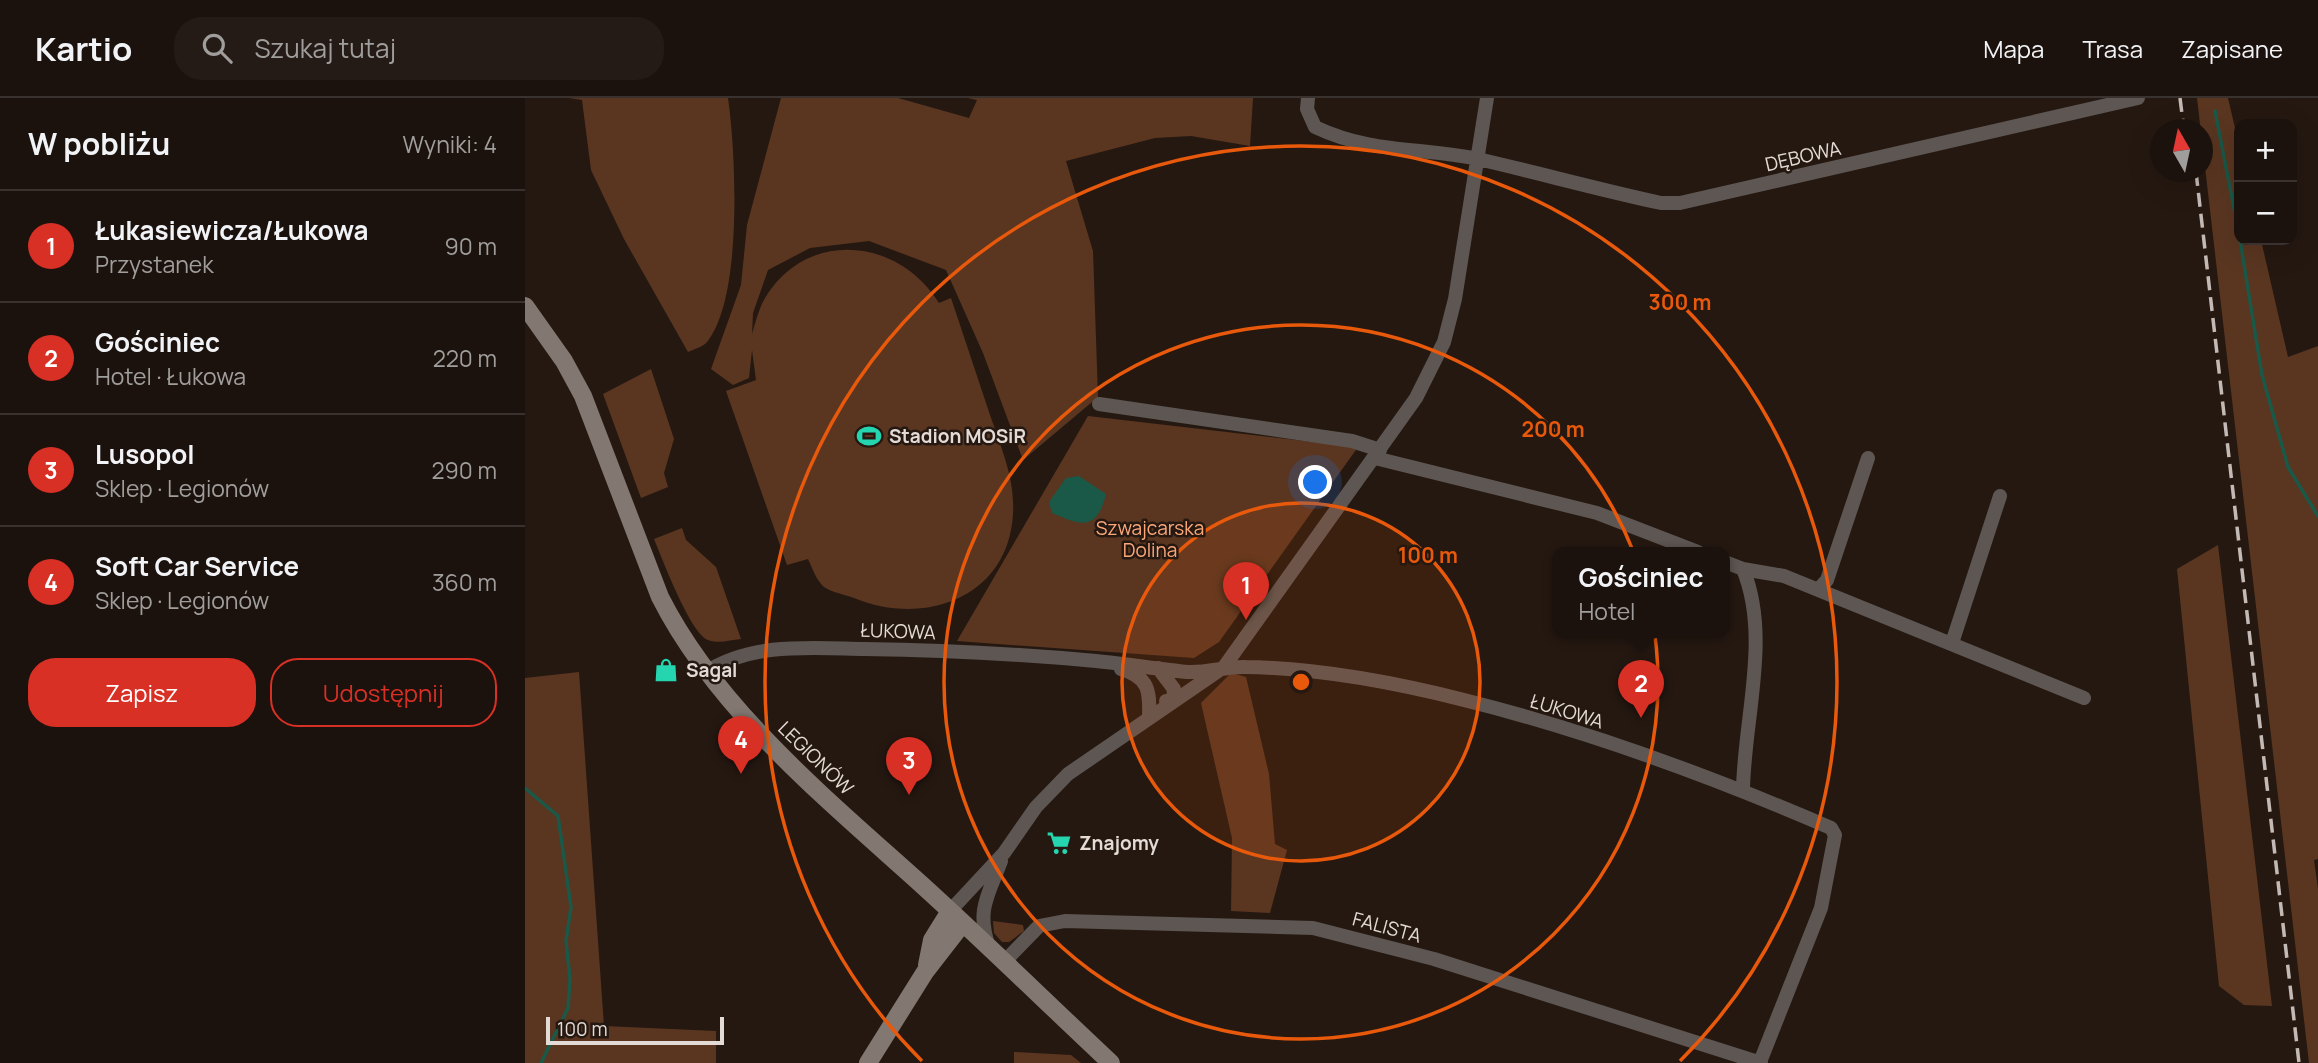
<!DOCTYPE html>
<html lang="pl">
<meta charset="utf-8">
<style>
:root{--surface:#1c120d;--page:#251b16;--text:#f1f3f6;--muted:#a09e9d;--line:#3a322e;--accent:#d93025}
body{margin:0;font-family:Manrope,sans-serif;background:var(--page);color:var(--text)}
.controls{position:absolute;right:21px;top:21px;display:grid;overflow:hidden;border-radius:14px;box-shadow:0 7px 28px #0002}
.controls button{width:63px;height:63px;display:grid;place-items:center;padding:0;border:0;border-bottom:2px solid var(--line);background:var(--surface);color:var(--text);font:35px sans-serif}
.compass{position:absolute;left:1625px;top:21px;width:63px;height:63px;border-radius:50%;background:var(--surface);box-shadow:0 7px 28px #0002;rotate:351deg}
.scale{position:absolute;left:21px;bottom:18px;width:178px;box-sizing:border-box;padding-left:7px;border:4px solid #e4dbd6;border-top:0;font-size:19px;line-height:24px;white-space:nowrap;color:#e4dbd6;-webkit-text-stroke:5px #251811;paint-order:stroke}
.you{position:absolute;left:791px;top:385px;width:24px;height:24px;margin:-18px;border:5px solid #fff;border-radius:50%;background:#1a73e8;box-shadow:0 0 0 10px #1a73e833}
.badge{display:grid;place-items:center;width:46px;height:46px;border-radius:50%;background:var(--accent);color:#fff;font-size:23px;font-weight:700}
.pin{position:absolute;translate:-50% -58px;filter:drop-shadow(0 2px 4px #0008)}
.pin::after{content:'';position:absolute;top:37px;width:24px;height:21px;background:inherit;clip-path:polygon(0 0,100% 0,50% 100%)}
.popup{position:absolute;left:1027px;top:449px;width:178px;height:91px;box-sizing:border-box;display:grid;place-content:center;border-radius:14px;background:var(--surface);filter:drop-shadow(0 2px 5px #0005);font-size:23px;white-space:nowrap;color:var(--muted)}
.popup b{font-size:26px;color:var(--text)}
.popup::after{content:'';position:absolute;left:50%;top:100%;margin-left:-14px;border:14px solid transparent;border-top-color:var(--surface)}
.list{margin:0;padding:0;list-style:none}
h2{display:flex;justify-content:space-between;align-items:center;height:91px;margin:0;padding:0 28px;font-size:30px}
h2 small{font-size:23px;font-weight:400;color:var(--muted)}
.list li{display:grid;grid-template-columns:46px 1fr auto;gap:21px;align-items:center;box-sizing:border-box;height:112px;padding:0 28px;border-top:2px solid var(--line)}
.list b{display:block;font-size:26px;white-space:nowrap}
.list p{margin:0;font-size:23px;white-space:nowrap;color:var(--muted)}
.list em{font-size:23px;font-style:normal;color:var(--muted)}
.actions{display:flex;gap:14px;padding:21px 28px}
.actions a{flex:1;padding:16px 0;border:2px solid var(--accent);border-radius:28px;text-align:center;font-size:24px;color:var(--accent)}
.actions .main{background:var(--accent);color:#fff}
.icon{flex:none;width:38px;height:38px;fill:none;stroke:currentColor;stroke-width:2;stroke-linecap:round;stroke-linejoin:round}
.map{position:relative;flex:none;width:1793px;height:965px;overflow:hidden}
header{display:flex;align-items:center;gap:42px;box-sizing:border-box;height:98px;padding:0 35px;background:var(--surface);border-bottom:2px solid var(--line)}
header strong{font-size:33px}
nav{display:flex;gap:38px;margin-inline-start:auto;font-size:24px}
.search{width:490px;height:63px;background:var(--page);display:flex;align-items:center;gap:18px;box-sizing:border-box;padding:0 24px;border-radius:28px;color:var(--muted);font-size:26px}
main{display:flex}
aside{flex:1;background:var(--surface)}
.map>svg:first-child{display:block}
.green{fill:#5a3621}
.water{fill:#1a5848}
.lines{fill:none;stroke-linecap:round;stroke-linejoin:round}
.stream{stroke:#1a5848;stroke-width:3.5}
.street{stroke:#5d5652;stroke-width:14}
.secondary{stroke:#827771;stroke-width:18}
.rail{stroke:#c4bab5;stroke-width:3.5;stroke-dasharray:14 7;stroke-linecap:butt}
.ring{fill:none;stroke:#e8590c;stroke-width:3.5}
.labels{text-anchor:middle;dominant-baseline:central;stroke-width:5;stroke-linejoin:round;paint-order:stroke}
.street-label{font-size:19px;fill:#e4dbd6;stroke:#251811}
.poi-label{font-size:19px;font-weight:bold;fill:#e4dbd6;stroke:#251811;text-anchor:start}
.park-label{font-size:19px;fill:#fba87a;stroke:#251811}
.centre{fill:#e8590c;stroke:#251811;stroke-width:3.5}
.ring-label{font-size:21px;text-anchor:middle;font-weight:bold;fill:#e8590c;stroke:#251811;stroke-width:5;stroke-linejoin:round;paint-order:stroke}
</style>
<header>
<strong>Kartio</strong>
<div class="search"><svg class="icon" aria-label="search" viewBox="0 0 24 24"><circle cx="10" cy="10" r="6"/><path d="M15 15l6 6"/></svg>Szukaj tutaj</div>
<nav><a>Mapa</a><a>Trasa</a><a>Zapisane</a></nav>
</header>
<main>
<aside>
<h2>W pobliżu<small>Wyniki: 4</small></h2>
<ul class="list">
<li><span class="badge">1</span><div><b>Łukasiewicza/Łukowa</b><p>Przystanek</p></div><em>90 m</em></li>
<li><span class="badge">2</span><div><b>Gościniec</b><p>Hotel · Łukowa</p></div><em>220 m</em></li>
<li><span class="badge">3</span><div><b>Lusopol</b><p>Sklep · Legionów</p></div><em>290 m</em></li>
<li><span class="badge">4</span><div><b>Soft Car Service</b><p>Sklep · Legionów</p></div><em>360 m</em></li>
</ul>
<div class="actions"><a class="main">Zapisz</a><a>Udostępnij</a></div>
</aside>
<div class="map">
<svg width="1793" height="965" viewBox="0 0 1793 965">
<rect width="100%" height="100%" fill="#251811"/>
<path class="green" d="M44,0H203C211,55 218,200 182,244C178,249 169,251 163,254L99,141L66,72L57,2Z
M256,0H373L444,20L452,2L443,0H728L725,48L666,38L630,40L541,63L568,153L573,299L498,362L458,255L421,172L344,143L285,150L243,172L228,215L227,236C232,220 235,205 246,191C292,130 376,144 414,205L426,200C439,239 452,278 465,317C476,349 490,381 488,415C484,500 399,529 329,500C321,497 306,494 299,489C292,483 287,470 283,461L262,467L201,293L231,282L227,252L224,280L208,287L186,271L216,187L222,127Z
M1672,0H1703L1714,47V142H1736L1763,259L1793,248V761L1789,762L1793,791V965H1784Z
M126,271L149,341L139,375L143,389L116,400L78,296Z
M563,318L833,349L694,544L669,560L432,543Z
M157,430L161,442L191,469L216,541C206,542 192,546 183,542C165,535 137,460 129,441Z
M1693,447L1747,908L1719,907L1694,888L1652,471Z
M54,574L79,928L191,933V965H0V580Z
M706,575L721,579L744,676L750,746L762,752L745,815L706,813L707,740L676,605Z
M468,823L498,827L499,833L484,844H477L469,835Z
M489,954L546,957L556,965H489Z"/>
<path class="water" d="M554,378L581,396C572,433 557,428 527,415L524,404L541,380Z"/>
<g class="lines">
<path class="stream" d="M1690,13L1714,136
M1715,142L1737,277L1763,369L1793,418
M0,690L33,718L46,809L41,843L45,881L43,910L16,965"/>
<path class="street" d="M783,0L782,11L790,29C847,56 895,49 953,61C1014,75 1075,92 1136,105H1155L1613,0
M574,306L827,343L855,352
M850,360L1072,415L1173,454
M1200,464L1218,471C1246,539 1219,620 1218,692
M1218,471L1259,478L1559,600
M1294,491L1302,482L1343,360
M1427,545L1475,398
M633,570L649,591L648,603H641
M596,571C624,579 625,593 624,619
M181,574C227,544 286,550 339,551C416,552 494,556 571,563C602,566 633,571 663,574C683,575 702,568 721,569C790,570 872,585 939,602C1064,633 1188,679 1306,730L1310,737L1296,810L1235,964
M425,813L479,755L511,709L543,676L699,569L891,300L919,244L930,201L962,0
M464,849C451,812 463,798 476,763
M479,864L514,828L540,823L788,830L909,861L1236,965"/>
<path class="secondary" d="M0,208L39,263L58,298L135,499C192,612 304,703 397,787C461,845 523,906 586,965
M402,867L407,842L425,813
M343,965L400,874L438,825"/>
<path class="rail" d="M1655,0L1659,32
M1671,74L1774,965"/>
</g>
<circle cx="776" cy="584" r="179" fill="#e8590c" fill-opacity=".12"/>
<g class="ring">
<circle cx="776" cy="584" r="179"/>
<circle cx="776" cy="584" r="357"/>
<path d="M397 963A536 536 0 1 1 1155 963"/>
</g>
<defs>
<g id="stadium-bare" transform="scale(1.89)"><path d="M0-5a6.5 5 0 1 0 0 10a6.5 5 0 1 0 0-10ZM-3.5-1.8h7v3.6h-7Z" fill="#24d5af" stroke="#251811" stroke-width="2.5" paint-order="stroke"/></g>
<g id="shop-bare" transform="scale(1.89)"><path d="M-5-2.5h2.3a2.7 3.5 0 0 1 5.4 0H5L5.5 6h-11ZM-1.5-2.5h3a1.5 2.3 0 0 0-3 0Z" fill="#24d5af" stroke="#251811" stroke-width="2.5" paint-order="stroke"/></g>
<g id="supermarket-bare" transform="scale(1.89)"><path d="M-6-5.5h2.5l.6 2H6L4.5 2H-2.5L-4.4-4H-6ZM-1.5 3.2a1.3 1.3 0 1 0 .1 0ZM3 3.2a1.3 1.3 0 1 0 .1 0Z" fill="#24d5af" stroke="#251811" stroke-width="2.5" paint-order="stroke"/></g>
</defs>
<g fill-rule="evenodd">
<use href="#stadium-bare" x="344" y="338"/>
<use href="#shop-bare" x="141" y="572"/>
<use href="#supermarket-bare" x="534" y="745"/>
</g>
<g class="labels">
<g class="street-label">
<text transform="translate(1278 58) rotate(-13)">DĘBOWA</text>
<text transform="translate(373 533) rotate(2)">ŁUKOWA</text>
<text transform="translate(1042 613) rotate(17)">ŁUKOWA</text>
<text transform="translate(291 660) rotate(44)">LEGIONÓW</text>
<text transform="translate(862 829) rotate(15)">FALISTA</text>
</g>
<g class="poi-label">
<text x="364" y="338">Stadion MOSiR</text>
<text x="161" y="572">Sagal</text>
<text x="554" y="745">Znajomy</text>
</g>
<g class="park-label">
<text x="625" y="430">Szwajcarska<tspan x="625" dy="22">Dolina</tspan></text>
</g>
</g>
<circle cx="776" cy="584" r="10" class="centre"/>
<g class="ring-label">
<text x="1155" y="212">300 m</text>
<text x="1028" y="339">200 m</text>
<text x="903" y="465">100 m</text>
</g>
</svg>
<div class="controls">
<button>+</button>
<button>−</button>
</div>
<svg class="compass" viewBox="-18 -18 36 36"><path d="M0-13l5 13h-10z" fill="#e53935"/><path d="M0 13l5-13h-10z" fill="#a09e9d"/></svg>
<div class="scale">100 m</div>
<div class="you"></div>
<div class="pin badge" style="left:721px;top:522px">1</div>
<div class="pin badge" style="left:1116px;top:620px">2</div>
<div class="popup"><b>Gościniec</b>Hotel</div>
<div class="pin badge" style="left:384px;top:697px">3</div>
<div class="pin badge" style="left:216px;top:676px">4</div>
</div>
</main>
